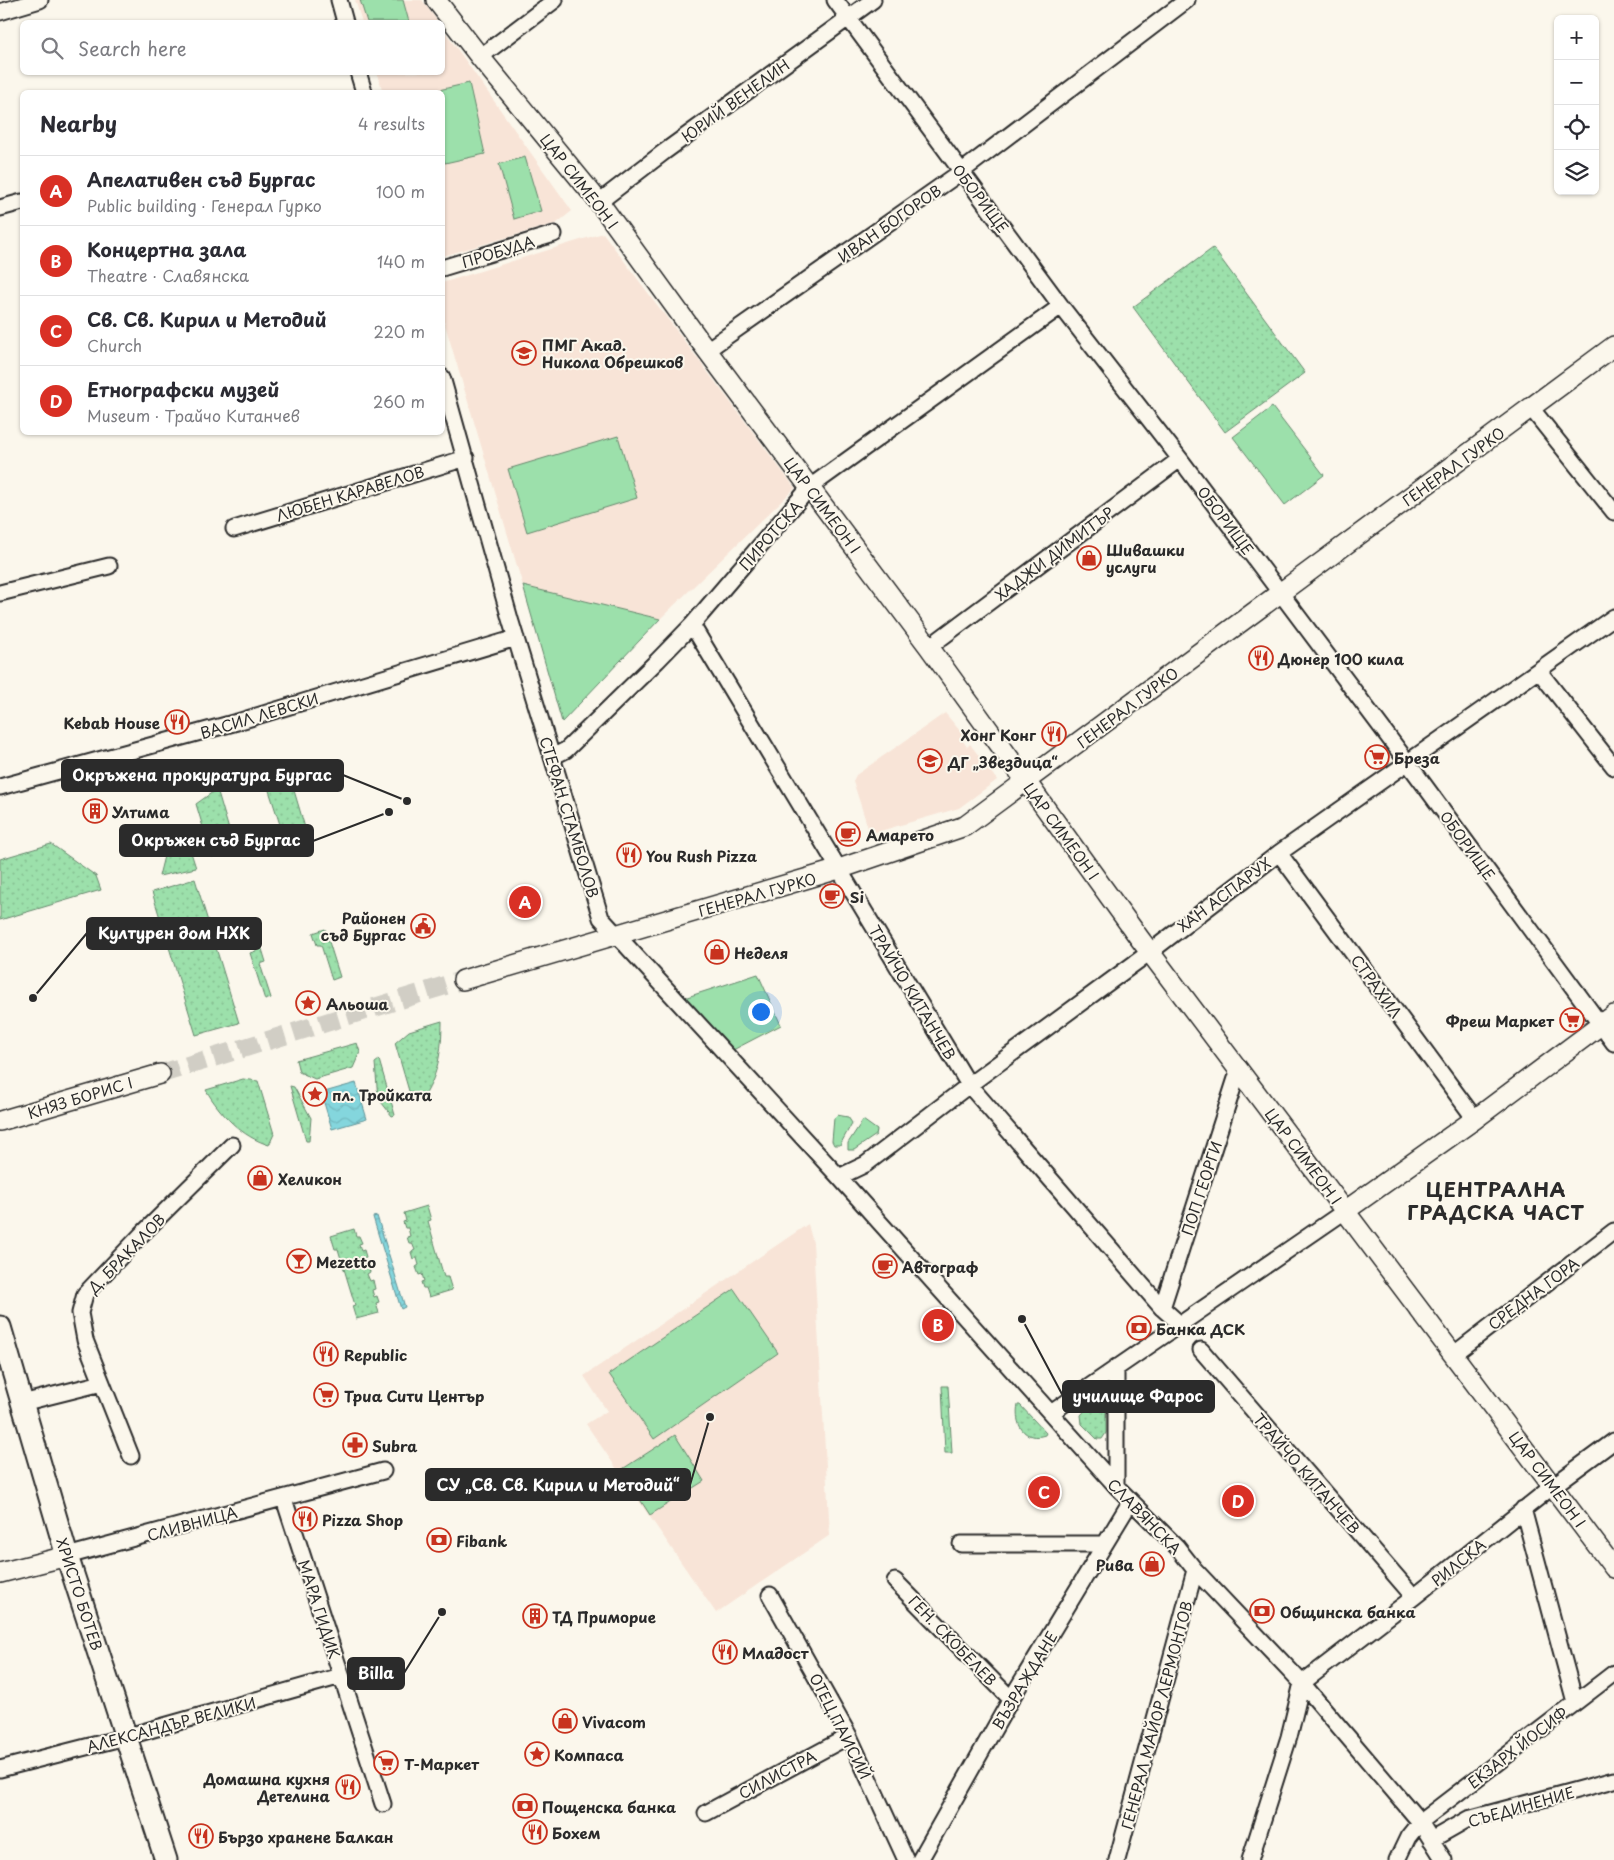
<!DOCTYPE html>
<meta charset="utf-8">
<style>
:root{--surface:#fff;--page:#f2f2f3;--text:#2b2b33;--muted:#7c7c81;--line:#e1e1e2;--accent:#d93025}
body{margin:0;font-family:"Playpen Sans",sans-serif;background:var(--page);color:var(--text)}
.controls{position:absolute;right:15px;top:15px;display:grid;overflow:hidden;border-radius:8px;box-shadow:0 1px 4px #0004}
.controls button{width:45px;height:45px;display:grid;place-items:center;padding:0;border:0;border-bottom:1px solid var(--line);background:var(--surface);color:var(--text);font:25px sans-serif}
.you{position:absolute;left:760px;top:1011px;width:18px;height:18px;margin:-12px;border:4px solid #fff;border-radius:50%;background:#1a73e8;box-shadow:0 0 0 8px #1a73e833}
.badge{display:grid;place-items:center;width:32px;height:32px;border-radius:50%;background:var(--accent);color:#fff;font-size:16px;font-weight:700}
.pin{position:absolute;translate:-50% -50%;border:2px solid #fff;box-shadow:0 1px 5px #0006}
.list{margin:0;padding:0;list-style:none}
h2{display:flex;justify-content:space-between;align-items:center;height:65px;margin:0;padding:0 20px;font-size:21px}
h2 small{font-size:16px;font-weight:400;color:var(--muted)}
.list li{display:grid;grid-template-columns:32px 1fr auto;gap:15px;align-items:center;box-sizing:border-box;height:70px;padding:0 20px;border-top:1px solid var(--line)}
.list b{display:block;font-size:19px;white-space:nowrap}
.list p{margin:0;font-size:16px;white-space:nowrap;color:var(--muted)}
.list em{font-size:16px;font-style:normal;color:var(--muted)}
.icon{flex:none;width:28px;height:28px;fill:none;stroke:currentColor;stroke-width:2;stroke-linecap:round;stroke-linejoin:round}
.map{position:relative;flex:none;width:1614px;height:1860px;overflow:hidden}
.search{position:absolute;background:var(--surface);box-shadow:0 1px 4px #0004;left:20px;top:20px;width:425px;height:55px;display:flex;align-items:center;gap:12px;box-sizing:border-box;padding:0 18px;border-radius:8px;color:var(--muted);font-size:19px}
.panel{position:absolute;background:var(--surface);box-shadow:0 1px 4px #0004;left:20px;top:90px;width:425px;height:345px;border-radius:8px}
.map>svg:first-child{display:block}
.built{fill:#f8e4d7}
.grass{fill:url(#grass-dots);stroke:#64866b}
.garden{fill:#9ce0ab;stroke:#64866b}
.water{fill:url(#water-waves);stroke:#609296}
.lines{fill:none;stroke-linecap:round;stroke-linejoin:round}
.tertiary-tunnel{stroke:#d1cec5;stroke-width:19;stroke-dasharray:19 9;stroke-linecap:butt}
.minor-casing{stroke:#2b2b2b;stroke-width:19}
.tertiary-casing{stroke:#2b2b2b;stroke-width:22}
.secondary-casing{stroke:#2b2b2b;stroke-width:25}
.minor{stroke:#fbf7ec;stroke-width:15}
.tertiary{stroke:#fbf7ec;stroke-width:19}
.secondary{stroke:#fbf7ec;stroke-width:21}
.labels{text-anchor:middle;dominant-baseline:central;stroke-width:4;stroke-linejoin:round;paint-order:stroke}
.street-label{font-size:15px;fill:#2b2b2b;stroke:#fbf7ec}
.poi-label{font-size:15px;font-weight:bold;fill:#2b2b2b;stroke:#fbf7ec;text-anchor:start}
.district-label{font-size:20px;font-weight:bold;letter-spacing:1px;fill:#2b2b2b;stroke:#fbf7ec}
.leader{fill:none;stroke:#2b2b2b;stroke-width:2}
.callout-dot{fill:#2b2b2b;stroke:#fbf7ec;stroke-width:2}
.callout{fill:#2b2b2b;stroke:#2b2b2b;stroke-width:2}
.callout-label{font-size:16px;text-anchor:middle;font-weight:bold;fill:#fff}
</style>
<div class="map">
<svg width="1614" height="1860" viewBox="0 0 1614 1860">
<defs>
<pattern id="grass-dots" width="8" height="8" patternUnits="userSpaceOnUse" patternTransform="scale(1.25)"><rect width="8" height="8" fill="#9ce0ab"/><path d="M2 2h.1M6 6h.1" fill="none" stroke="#87c093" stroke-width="1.8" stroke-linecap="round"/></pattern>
<pattern id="water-waves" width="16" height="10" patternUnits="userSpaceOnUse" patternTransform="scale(1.25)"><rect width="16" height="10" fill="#84d6dd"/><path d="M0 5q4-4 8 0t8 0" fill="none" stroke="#72b8be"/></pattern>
</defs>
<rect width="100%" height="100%" fill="#fbf7ec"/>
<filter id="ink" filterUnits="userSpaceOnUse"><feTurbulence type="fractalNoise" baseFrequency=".02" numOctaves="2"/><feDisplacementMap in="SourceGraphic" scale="10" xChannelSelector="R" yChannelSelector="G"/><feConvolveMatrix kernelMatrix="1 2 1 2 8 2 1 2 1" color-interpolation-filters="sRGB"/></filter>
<g filter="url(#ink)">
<path class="built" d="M355,0H422L438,22H362Z
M443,29L572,211L557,223L443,256L442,92H383L377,73L442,72Z
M603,233L795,488L660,619L523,586L443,318L442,283Z
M945,713L966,738L963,741L967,747L970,744L997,780L959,808L870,834L853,781L856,775Z
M808,1224L813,1243L830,1535L716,1613L586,1424L607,1411L584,1376Z"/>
<path class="grass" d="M1213,248L1305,373L1225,432L1133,307Z
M290,777L306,831L284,837L265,778Z
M217,789L235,850L212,857L196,804Z
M173,833L188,843L196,868L159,876L165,852Z
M51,844L96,876L101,890L0,920V859Z
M195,879L239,1023L196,1035L152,892Z
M325,929L340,977L332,980L321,945H317L313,933Z
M262,949L266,962L260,964L271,998L265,1000L250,953Z
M442,1021C442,1050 438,1078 421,1101L409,1091L395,1043L409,1031Z
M357,1043L360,1052L353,1068L315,1079L299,1072L296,1060Z
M379,1060L395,1115L392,1116L378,1098L375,1063Z
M243,1079L258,1081L274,1134L269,1145C242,1137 220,1114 206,1090Z
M290,1086L294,1087L311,1118L309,1141H306Z
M427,1206L431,1220L428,1221L444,1277H448L452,1290L429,1297L426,1288H423L421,1282L424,1281L422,1274L419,1275L416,1267L419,1265L417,1258L413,1259L411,1252L415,1250L412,1243H409L407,1237L410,1236L408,1228H405L403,1222L406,1221L404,1213Z
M354,1229L356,1236H359L362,1243L359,1244L361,1251L364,1250L366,1257L363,1258L365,1266L368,1265L370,1272L367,1274L370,1281L373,1280L375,1289L372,1290L374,1297L377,1296L379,1302L376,1303L379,1313L356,1319L352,1306L355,1305L338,1249H335L331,1236Z
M942,1386H948L952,1453H945Z
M1104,1395L1106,1399V1433L1102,1439H1097L1082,1424L1081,1415L1098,1396Z
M1018,1405H1020L1046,1433L1045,1435C1024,1442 1014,1424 1018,1405Z"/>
<path class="garden" d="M360,0H403L409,22H367Z
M469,83L485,154L445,163L442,153V92H430Z
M525,157L541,211L514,219L499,164Z
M1272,407L1324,475L1285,505L1233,437Z
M618,436L637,498L527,532L508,469Z
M523,586L660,619L562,722Z
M758,974L781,1025L733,1050L681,999Z
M837,1115L848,1117L852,1123L840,1145H834L832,1141L834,1118Z
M863,1120L877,1130L876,1135L854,1150H848V1143Z
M734,1289L778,1353L654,1439L609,1374Z
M675,1435L704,1481L650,1515L621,1470Z"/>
<path class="water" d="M356,1083L367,1119L332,1129L321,1093Z
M377,1216L405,1307L401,1309L373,1217Z"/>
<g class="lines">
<path class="tertiary-tunnel" d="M160,1074L463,980"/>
<g class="minor-casing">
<path id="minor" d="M339,0L345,22
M835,0L1061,306L1180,459L1408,763L1614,1043
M0,12L40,0
M480,57L555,0
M358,72L364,92
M599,202L664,152L873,0
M0,208L22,202
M442,268L554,234
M707,350L961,172L1187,0
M442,377L510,619L601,918L839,1177L1116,1486L1177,1547L1195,1570L1302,1683L1420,1822L1444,1860
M1531,408L1614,512
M234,529L466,458
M0,593L109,566
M692,625L969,1085L1162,1308L1181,1325
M929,647L1180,459
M1539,671L1614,767
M552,757L566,750L657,661L692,625L810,487L1061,306
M0,787L237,722L516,638
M1279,853L1475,1119
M839,1177L866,1164L969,1085L1150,952L1279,853L1614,617
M1162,1308L1239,1069
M1201,1350L1414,1597
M1453,1355L1614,1231
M1116,1367V1486
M102,1383L85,1340L80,1313L85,1294L142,1234L232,1145
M22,1403L102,1383L131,1456
M1051,1413L1345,1211
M284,1499L383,1804
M1523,1509L1575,1702
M961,1544H1105
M67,1556L383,1471
M895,1581L1011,1699
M770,1595L849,1736L906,1860
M1302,1683L1414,1597L1553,1486L1614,1441
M0,1769L125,1737L341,1676
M706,1813L849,1736
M1431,1840L1468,1819L1614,1780
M920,1860L1011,1699L1131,1501
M1117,1860L1195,1570
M1250,1860L1289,1737L1302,1683
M1397,1860L1408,1837L1420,1822L1614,1673"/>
</g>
<g class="tertiary-casing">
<path id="tertiary" d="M436,0L480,57L599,202L697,337L929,647L1140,939L1614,1568
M463,980L839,869L965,826L1614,346
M0,1121L160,1074
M1345,1211L1475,1119L1614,1015
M0,1573L67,1556"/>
</g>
<g class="secondary-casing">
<path id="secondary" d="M0,1327L67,1556L166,1860"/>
</g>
<use href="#minor" class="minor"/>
<use href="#tertiary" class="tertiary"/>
<use href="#secondary" class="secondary"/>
</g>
</g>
<defs>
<g id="school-ring" transform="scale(1.25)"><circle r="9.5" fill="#fbf7ec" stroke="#c8321e" stroke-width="1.5"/><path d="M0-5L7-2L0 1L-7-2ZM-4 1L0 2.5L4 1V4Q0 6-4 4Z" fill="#c8321e"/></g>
<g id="shop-ring" transform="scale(1.25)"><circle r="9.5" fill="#fbf7ec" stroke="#c8321e" stroke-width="1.5"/><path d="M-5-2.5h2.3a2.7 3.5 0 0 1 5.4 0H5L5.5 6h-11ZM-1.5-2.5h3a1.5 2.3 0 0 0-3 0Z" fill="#c8321e"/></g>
<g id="restaurant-ring" transform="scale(1.25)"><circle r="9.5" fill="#fbf7ec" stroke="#c8321e" stroke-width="1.5"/><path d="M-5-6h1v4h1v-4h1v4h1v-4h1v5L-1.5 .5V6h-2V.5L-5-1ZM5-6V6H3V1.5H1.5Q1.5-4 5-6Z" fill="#c8321e"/></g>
<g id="supermarket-ring" transform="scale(1.25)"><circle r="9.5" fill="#fbf7ec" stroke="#c8321e" stroke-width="1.5"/><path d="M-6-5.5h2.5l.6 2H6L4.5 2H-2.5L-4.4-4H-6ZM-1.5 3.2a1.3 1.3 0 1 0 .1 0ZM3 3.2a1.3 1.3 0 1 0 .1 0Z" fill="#c8321e"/></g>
<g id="building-ring" transform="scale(1.25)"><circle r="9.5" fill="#fbf7ec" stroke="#c8321e" stroke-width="1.5"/><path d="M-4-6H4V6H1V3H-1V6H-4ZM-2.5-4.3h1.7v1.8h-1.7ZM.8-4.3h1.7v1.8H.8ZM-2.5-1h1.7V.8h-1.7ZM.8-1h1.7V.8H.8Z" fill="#c8321e"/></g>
<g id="cafe-ring" transform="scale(1.25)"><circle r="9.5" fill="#fbf7ec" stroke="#c8321e" stroke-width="1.5"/><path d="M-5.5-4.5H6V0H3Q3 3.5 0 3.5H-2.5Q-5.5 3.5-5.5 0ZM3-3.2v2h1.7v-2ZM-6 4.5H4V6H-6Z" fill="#c8321e"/></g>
<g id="civic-ring" transform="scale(1.25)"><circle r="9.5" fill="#fbf7ec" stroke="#c8321e" stroke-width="1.5"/><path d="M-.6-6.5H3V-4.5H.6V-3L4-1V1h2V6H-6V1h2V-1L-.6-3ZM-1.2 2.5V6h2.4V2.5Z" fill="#c8321e"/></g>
<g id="sight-ring" transform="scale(1.25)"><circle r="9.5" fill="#fbf7ec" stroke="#c8321e" stroke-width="1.5"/><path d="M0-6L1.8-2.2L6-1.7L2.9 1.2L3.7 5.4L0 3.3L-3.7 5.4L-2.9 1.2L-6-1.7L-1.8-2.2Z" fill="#c8321e"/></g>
<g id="bar-ring" transform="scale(1.25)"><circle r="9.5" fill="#fbf7ec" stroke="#c8321e" stroke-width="1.5"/><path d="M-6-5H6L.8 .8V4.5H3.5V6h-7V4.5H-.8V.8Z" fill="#c8321e"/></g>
<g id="bank-ring" transform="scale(1.25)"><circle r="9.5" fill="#fbf7ec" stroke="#c8321e" stroke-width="1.5"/><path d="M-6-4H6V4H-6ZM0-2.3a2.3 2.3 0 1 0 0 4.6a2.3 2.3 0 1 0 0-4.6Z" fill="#c8321e"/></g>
<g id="pharmacy-ring" transform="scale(1.25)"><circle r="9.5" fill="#fbf7ec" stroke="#c8321e" stroke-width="1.5"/><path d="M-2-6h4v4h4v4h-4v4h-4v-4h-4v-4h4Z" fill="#c8321e"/></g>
</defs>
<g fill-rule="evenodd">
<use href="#school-ring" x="524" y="353"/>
<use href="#shop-ring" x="1089" y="558"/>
<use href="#restaurant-ring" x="1261" y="658"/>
<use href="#restaurant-ring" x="177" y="722"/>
<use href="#restaurant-ring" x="1054" y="734"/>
<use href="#supermarket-ring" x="1377" y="757"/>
<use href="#school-ring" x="930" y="761"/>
<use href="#building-ring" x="95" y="811"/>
<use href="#cafe-ring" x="848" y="834"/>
<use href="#restaurant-ring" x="629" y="855"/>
<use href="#cafe-ring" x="832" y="896"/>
<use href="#civic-ring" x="423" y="926"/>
<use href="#shop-ring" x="717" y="952"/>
<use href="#sight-ring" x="308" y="1003"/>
<use href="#supermarket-ring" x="1572" y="1020"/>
<use href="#sight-ring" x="315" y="1094"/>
<use href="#shop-ring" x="260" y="1178"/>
<use href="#bar-ring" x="299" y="1261"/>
<use href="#cafe-ring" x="885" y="1266"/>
<use href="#bank-ring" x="1139" y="1328"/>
<use href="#restaurant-ring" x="326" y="1354"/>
<use href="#supermarket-ring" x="326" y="1395"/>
<use href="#pharmacy-ring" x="355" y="1445"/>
<use href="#restaurant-ring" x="305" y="1519"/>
<use href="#bank-ring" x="439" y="1540"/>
<use href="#shop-ring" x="1152" y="1564"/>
<use href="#bank-ring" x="1262" y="1611"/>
<use href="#building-ring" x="535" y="1616"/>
<use href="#restaurant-ring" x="725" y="1652"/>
<use href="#shop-ring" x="565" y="1721"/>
<use href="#sight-ring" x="537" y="1754"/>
<use href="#supermarket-ring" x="386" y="1763"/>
<use href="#restaurant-ring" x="348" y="1787"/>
<use href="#bank-ring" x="525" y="1806"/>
<use href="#restaurant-ring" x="535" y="1832"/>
<use href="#restaurant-ring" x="201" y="1836"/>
</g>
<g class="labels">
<g class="street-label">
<text transform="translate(735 100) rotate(-36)">ЮРИЙ ВЕНЕЛИН</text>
<text transform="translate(580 181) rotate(52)">ЦАР СИМЕОН I</text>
<text transform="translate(981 198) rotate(53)">ОБОРИЩЕ</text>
<text transform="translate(889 223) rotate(-35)">ИВАН БОГОРОВ</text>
<text transform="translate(498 251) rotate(-17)">ПРОБУДА</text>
<text transform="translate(1453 466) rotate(-36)">ГЕНЕРАЛ ГУРКО</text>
<text transform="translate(350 493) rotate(-17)">ЛЮБЕН КАРАВЕЛОВ</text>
<text transform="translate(823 505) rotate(53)">ЦАР СИМЕОН I</text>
<text transform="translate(1226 520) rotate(53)">ОБОРИЩЕ</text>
<text transform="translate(770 535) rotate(-49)">ПИРОТСКА</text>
<text transform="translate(1054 553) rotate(-37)">ХАДЖИ ДИМИТЪР</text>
<text transform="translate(1127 707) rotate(-37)">ГЕНЕРАЛ ГУРКО</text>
<text transform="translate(259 715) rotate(-17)">ВАСИЛ ЛЕВСКИ</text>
<text transform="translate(570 817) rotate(73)">СТЕФАН СТАМБОЛОВ</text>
<text transform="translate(1062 831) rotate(54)">ЦАР СИМЕОН I</text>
<text transform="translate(1468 845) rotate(54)">ОБОРИЩЕ</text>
<text transform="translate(757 894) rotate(-16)">ГЕНЕРАЛ ГУРКО</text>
<text transform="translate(1224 894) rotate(-37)">ХАН АСПАРУХ</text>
<text transform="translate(1377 986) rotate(54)">СТРАХИЛ</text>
<text transform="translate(913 992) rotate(59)">ТРАЙЧО КИТАНЧЕВ</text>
<text transform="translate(80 1097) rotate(-17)">КНЯЗ БОРИС I</text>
<text transform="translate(1304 1156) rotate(53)">ЦАР СИМЕОН I</text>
<text transform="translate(1201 1188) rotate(-72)">ПОП ГЕОРГИ</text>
<text transform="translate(126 1253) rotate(-46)">Д. БРАКАЛОВ</text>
<text transform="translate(1533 1293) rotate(-37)">СРЕДНА ГОРА</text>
<text transform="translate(1307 1473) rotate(49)">ТРАЙЧО КИТАНЧЕВ</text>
<text transform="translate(1548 1479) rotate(53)">ЦАР СИМЕОН I</text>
<text transform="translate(1145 1516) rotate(46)">СЛАВЯНСКА</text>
<text transform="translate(192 1523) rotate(-15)">СЛИВНИЦА</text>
<text transform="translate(1458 1562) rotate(-39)">РИЛСКА</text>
<text transform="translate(80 1594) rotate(72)">ХРИСТО БОТЕВ</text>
<text transform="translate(320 1609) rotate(72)">МАРА ГИДИК</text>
<text transform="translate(953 1640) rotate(46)">ГЕН. СКОБЕЛЕВ</text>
<text transform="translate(1024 1680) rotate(-59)">ВЪЗРАЖДАНЕ</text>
<text transform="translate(1156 1715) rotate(-75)">ГЕНЕРАЛ МАЙОР ЛЕРМОНТОВ</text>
<text transform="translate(171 1724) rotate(-15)">АЛЕКСАНДЪР ВЕЛИКИ</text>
<text transform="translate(841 1726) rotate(63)">ОТЕЦ ПАИСИЙ</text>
<text transform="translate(1517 1747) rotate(-38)">ЕКЗАРХ ЙОСИФ</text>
<text transform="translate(777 1774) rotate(-28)">СИЛИСТРА</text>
<text transform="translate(1521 1806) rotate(-16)">СЪЕДИНЕНИЕ</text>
</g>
<g class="poi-label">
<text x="542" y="344">ПМГ Акад.<tspan x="542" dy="17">Никола Обрешков</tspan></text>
<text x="1106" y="549">Шивашки<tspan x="1106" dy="17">услуги</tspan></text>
<text x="1278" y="658">Дюнер 100 кила</text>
<text x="160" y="722" text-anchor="end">Kebab House</text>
<text x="1036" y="734" text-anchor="end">Хонг Конг</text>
<text x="1394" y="757">Бреза</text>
<text x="948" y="761">ДГ „Звездица“</text>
<text x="112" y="811">Ултима</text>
<text x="866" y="834">Амарето</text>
<text x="646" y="855">You Rush Pizza</text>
<text x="850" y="896">Si</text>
<text x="406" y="917" text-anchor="end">Районен<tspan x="406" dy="17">съд Бургас</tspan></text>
<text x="734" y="952">Неделя</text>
<text x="326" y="1003">Альоша</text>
<text x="1554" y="1020" text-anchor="end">Фреш Маркет</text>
<text x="332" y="1094">пл. Тройката</text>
<text x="278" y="1178">Хеликон</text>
<text x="316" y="1261">Mezetto</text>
<text x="902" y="1266">Автограф</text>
<text x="1156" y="1328">Банка ДСК</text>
<text x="344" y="1354">Republic</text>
<text x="344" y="1395">Триа Сити Център</text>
<text x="372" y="1445">Subra</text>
<text x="322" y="1519">Pizza Shop</text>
<text x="456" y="1540">Fibank</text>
<text x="1134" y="1564" text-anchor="end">Рива</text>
<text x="1280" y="1611">Общинска банка</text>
<text x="552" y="1616">ТД Приморие</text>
<text x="742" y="1652">Младост</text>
<text x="582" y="1721">Vivacom</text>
<text x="554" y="1754">Компаса</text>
<text x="404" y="1763">Т-Маркет</text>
<text x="330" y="1778" text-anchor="end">Домашна кухня<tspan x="330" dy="17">Детелина</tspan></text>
<text x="542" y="1806">Пощенска банка</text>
<text x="552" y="1832">Бохем</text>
<text x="218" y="1836">Бързо хранене Балкан</text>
</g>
<g class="district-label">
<text x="1496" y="1189">ЦЕНТРАЛНА<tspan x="1496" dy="23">ГРАДСКА ЧАСТ</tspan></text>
</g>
</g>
<path class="leader" d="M407 801L343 775M389 812L313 841M33 998L87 933M1022 1319L1063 1396M710 1417L690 1485M442 1612L404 1673"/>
<g class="callout-dot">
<circle cx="407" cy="801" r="5"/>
<circle cx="389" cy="812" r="5"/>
<circle cx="33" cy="998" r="5"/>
<circle cx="1022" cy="1319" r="5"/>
<circle cx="710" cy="1417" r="5"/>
<circle cx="442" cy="1612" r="5"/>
</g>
<g class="callout">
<rect x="62" y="760" width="281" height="31" rx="5"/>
<rect x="120" y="825" width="193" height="31" rx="5"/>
<rect x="87" y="918" width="174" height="31" rx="5"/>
<rect x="1063" y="1381" width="151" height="31" rx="5"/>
<rect x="426" y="1469" width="264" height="31" rx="5"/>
<rect x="348" y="1658" width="56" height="31" rx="5"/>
</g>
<g class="callout-label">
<text x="202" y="781">Окръжена прокуратура Бургас</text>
<text x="216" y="846">Окръжен съд Бургас</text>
<text x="174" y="939">Културен дом НХК</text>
<text x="1138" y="1402">училище Фарос</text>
<text x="558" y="1491">СУ „Св. Св. Кирил и Методий“</text>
<text x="376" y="1679">Billa</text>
</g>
</svg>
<div class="controls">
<button>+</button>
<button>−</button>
<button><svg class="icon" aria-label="locate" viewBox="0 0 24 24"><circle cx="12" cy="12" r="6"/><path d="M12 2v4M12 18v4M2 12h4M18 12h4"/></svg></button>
<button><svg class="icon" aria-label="layers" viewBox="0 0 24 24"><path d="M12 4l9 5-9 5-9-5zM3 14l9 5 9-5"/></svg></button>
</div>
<div class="you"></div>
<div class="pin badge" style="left:525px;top:902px">A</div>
<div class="pin badge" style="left:938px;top:1325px">B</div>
<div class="pin badge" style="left:1044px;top:1492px">C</div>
<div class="pin badge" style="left:1238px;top:1501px">D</div>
<div class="search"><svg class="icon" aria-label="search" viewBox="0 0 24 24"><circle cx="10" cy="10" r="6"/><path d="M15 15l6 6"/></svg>Search here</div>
<section class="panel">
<h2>Nearby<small>4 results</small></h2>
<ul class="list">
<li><span class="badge">A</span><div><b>Апелативен съд Бургас</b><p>Public building · Генерал Гурко</p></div><em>100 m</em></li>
<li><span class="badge">B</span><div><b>Концертна зала</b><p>Theatre · Славянска</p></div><em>140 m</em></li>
<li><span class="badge">C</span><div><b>Св. Св. Кирил и Методий</b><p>Church</p></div><em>220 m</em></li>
<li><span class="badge">D</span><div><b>Етнографски музей</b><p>Museum · Трайчо Китанчев</p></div><em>260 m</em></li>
</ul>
</section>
</div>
